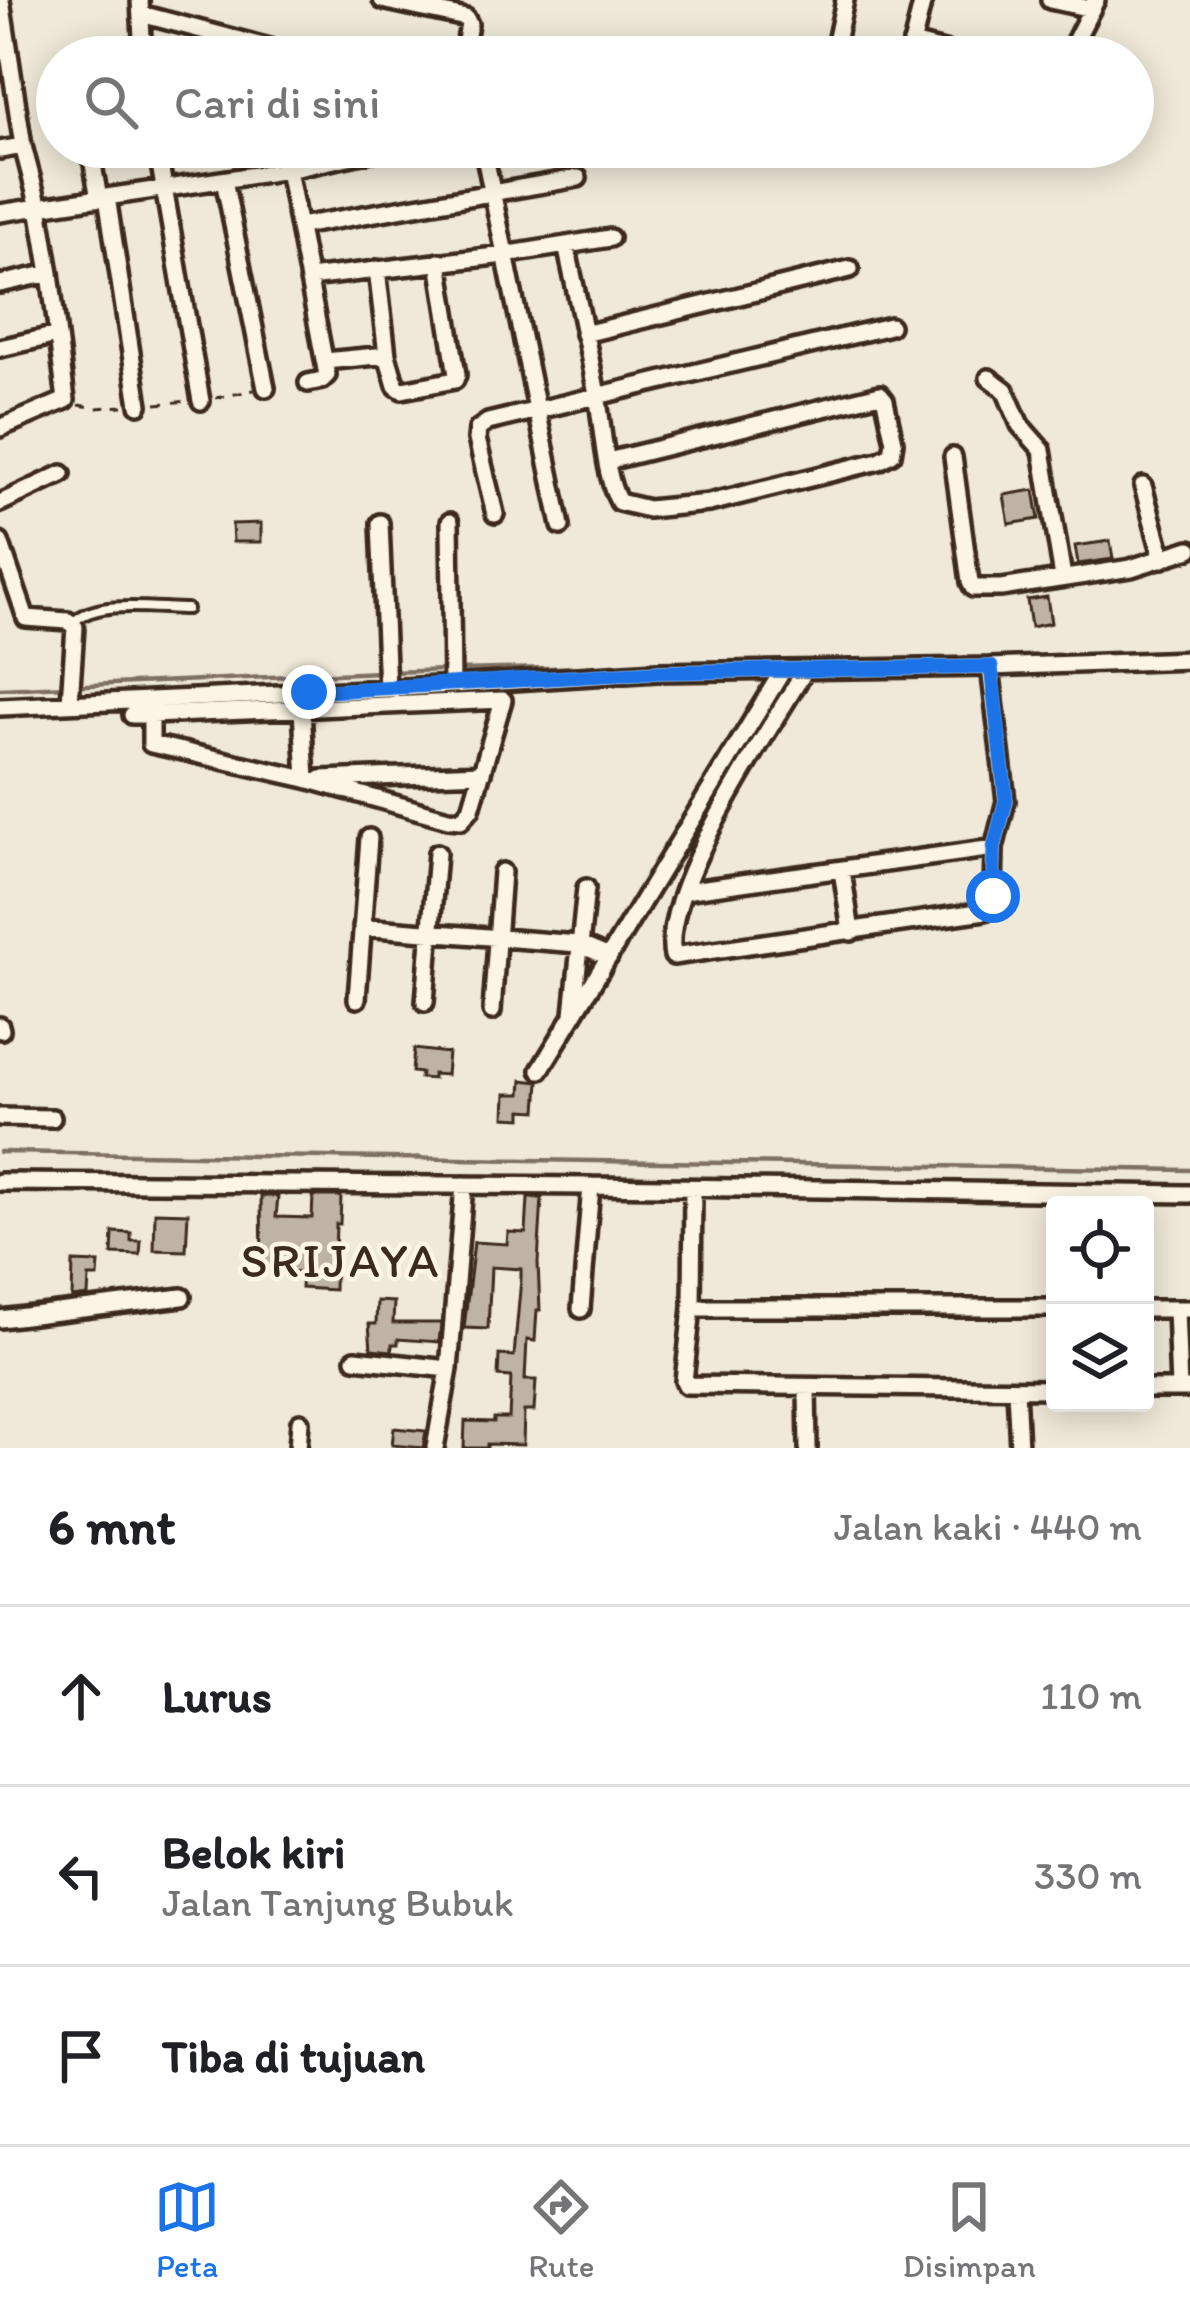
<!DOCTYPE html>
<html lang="id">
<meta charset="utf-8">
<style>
:root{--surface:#fff;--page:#f6f6f6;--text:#202124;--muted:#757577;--line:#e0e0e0;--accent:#1a73e8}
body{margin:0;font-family:Itim,sans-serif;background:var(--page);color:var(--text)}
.controls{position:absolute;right:36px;bottom:36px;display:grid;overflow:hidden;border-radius:12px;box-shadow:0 6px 30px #0003}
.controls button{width:108px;height:108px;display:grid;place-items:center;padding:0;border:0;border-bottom:3px solid var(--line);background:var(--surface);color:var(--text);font:60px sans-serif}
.stop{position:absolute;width:36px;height:36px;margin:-27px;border:9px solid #1a73e8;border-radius:50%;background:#fff}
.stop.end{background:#1a73e8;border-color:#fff;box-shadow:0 3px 12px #0008}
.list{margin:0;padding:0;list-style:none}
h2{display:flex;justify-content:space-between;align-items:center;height:156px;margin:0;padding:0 48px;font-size:51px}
h2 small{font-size:39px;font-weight:400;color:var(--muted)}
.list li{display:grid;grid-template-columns:78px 1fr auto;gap:36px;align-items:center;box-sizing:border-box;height:180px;padding:0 48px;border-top:3px solid var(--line)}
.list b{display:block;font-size:45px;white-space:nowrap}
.list p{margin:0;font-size:39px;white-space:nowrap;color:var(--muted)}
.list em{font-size:39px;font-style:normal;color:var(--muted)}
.icon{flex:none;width:66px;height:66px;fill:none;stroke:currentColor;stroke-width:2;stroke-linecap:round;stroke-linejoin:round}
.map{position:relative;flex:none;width:1190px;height:1448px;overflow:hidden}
.search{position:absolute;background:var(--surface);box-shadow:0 6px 30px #0003;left:36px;right:36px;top:36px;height:132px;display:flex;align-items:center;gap:30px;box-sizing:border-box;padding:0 42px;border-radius:66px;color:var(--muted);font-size:45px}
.sheet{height:696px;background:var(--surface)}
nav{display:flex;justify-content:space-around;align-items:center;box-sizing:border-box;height:168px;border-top:3px solid var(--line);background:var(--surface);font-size:33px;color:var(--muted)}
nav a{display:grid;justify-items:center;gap:6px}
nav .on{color:var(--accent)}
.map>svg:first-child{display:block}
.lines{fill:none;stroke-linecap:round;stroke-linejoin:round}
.stream{stroke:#7e7163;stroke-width:4.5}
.building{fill:#beb3a4;stroke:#3b2a1e;stroke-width:3}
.service-casing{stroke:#3b2a1e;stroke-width:16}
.minor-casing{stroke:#3b2a1e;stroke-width:24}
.path{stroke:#3b2a1e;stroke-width:3;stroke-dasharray:9 9;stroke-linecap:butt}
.service{stroke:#fcf5e5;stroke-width:8}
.minor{stroke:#fcf5e5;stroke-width:15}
.route{stroke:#1a73e8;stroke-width:15}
.labels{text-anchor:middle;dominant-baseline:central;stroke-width:9;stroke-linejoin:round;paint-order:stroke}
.quarter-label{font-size:48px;letter-spacing:3px;fill:#3b2a1e;stroke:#fcf5e5}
</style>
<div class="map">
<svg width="1190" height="1448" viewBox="0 0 1190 1448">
<rect width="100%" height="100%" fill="#f0e9d9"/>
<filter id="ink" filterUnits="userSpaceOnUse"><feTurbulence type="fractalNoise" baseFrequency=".00833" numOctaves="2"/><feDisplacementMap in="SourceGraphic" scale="24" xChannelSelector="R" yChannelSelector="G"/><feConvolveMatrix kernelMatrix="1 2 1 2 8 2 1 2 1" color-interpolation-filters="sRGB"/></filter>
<g filter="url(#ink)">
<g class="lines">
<path class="stream" d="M788,663L1094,656
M458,670L638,666
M392,672L446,670
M0,689L381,672
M0,1152L1190,1170"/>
</g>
<path class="building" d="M1034,490L1039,519L1009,524L1004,495Z
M261,523V542H233L232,524Z
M1110,541L1113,559L1078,564L1075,546Z
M1047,597L1051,623L1031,627L1027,600Z
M414,1049L448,1053L446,1075L433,1074V1079L420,1078L421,1073L412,1072Z
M522,1080L539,1082L537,1111L522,1110V1118L505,1117L506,1094H521Z
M261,1196H278L276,1217L312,1218L313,1196H341L340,1224H336L334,1290L301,1288L302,1272L262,1270Z
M528,1198H542L538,1263L540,1310H537L535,1341L527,1340L525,1380H536L534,1411H524L523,1445L487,1444V1448H464L465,1421L494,1422V1418H509L511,1377L498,1376L499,1355L514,1356L521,1279V1269L491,1267L488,1329L464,1328L474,1242L507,1244L508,1232L526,1233Z
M155,1212L188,1213L186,1251L154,1250Z
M113,1232L131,1233V1241H141L140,1255L112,1254Z
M73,1262L99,1263L98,1277H89L88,1296L72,1298Z
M377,1301L394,1302L393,1323H441L439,1342L398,1339V1344H392V1351L371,1349L369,1324H376Z
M394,1428L426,1431L423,1448L392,1445Z"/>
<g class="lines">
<g class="service-casing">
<path id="service" d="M74,622C96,599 156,609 187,609"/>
</g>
<g class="minor-casing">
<path id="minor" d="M1,0L23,146L39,207L288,170L395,147
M140,0L143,57
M382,0L466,18L469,24L463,57
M1050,0L1091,9
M141,14L304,57
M912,43L967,57
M837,57L835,47L845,0
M909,57L923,0
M1067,57L1096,0
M90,147L99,199
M157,147L201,401
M483,147L561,526
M0,150L23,146
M288,170L327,375L322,380L308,383
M224,180L266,388
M107,197L139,405
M0,213L39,207L50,273L66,400L0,428
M300,226L578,178
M566,245C577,297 589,349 598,401C603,430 605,477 619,502L648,509L709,503L879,461L892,454L894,442L885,400L880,394L608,461
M377,269L387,355
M309,278L504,255L610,238
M0,284L50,273
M584,334L850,269
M0,348L57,335
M325,361L387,355L396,386L402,390L455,380L457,375L439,262
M989,378L1005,390L1020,425L1042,450L1063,577
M953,457L970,582L973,588H1001L1131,568L1190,549
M1143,486L1163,559
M0,503L62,474
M495,514L477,439L478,429L488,422L890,326
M450,522L452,685
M380,523L387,689
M0,542L26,618L68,621L75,627L70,702
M805,670C770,730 659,892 673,956L985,911L993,896L994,848L1006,801L990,667
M503,700L471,809L461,820L448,819L306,779L151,744V715Z
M0,707L387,689L657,672L990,667L1190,660
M302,710L306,779
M132,715H151
M321,779L482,773
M842,870L851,932
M684,891L994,848
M362,927L578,944L609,957
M357,999L369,838
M425,1002L437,853
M492,1011L502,872
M573,1014L586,888
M0,1026L1,1030
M540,1070L783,670
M0,1117L52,1118
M0,1182L591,1186L1190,1194
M693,1188L692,1308L684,1381L686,1385L1055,1389
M692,1308H1055
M581,1309L591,1186
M1145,1309H1190
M1176,1309L1179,1389
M0,1319L182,1297
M355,1359L449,1369
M807,1387L808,1448
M1016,1389L1019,1448
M1145,1389H1190
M298,1448L300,1422
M435,1448L449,1369L464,1185"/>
</g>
<path class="path" d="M216,398L254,390
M156,404L189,401
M79,405L96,408L123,406"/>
<use href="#service" class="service"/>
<use href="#minor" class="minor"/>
</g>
</g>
<g class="lines" filter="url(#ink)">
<path class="route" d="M309,692L657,672L991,667L1006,800L994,848L993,896"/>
</g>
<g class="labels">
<g class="quarter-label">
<text x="341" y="1260">SRIJAYA</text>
</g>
</g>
</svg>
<div class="controls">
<button><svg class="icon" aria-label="locate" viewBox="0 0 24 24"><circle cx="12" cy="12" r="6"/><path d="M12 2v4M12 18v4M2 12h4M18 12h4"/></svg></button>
<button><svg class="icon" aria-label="layers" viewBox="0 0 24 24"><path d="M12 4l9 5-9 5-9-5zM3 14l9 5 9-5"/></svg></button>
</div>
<div class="stop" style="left:993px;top:896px"></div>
<div class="stop end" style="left:309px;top:692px"></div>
<div class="search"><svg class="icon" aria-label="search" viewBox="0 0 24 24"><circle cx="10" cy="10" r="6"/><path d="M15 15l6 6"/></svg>Cari di sini</div>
</div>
<section class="sheet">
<h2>6 mnt<small>Jalan kaki · 440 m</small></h2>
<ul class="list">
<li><svg class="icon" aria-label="ahead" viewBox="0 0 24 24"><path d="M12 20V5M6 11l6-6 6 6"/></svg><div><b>Lurus</b></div><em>110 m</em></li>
<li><svg class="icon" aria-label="left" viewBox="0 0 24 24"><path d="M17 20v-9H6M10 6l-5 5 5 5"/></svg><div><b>Belok kiri</b><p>Jalan Tanjung Bubuk</p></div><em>330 m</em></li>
<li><svg class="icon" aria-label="arrive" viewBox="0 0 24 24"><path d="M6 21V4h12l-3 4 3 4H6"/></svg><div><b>Tiba di tujuan</b></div></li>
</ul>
</section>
<nav>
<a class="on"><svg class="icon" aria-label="map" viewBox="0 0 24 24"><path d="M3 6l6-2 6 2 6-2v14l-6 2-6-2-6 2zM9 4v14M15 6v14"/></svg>Peta</a>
<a><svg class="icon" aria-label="directions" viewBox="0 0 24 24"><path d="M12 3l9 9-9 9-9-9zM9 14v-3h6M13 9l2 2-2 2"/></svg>Rute</a>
<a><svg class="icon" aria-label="saved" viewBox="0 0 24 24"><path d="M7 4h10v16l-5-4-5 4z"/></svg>Disimpan</a>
</nav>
